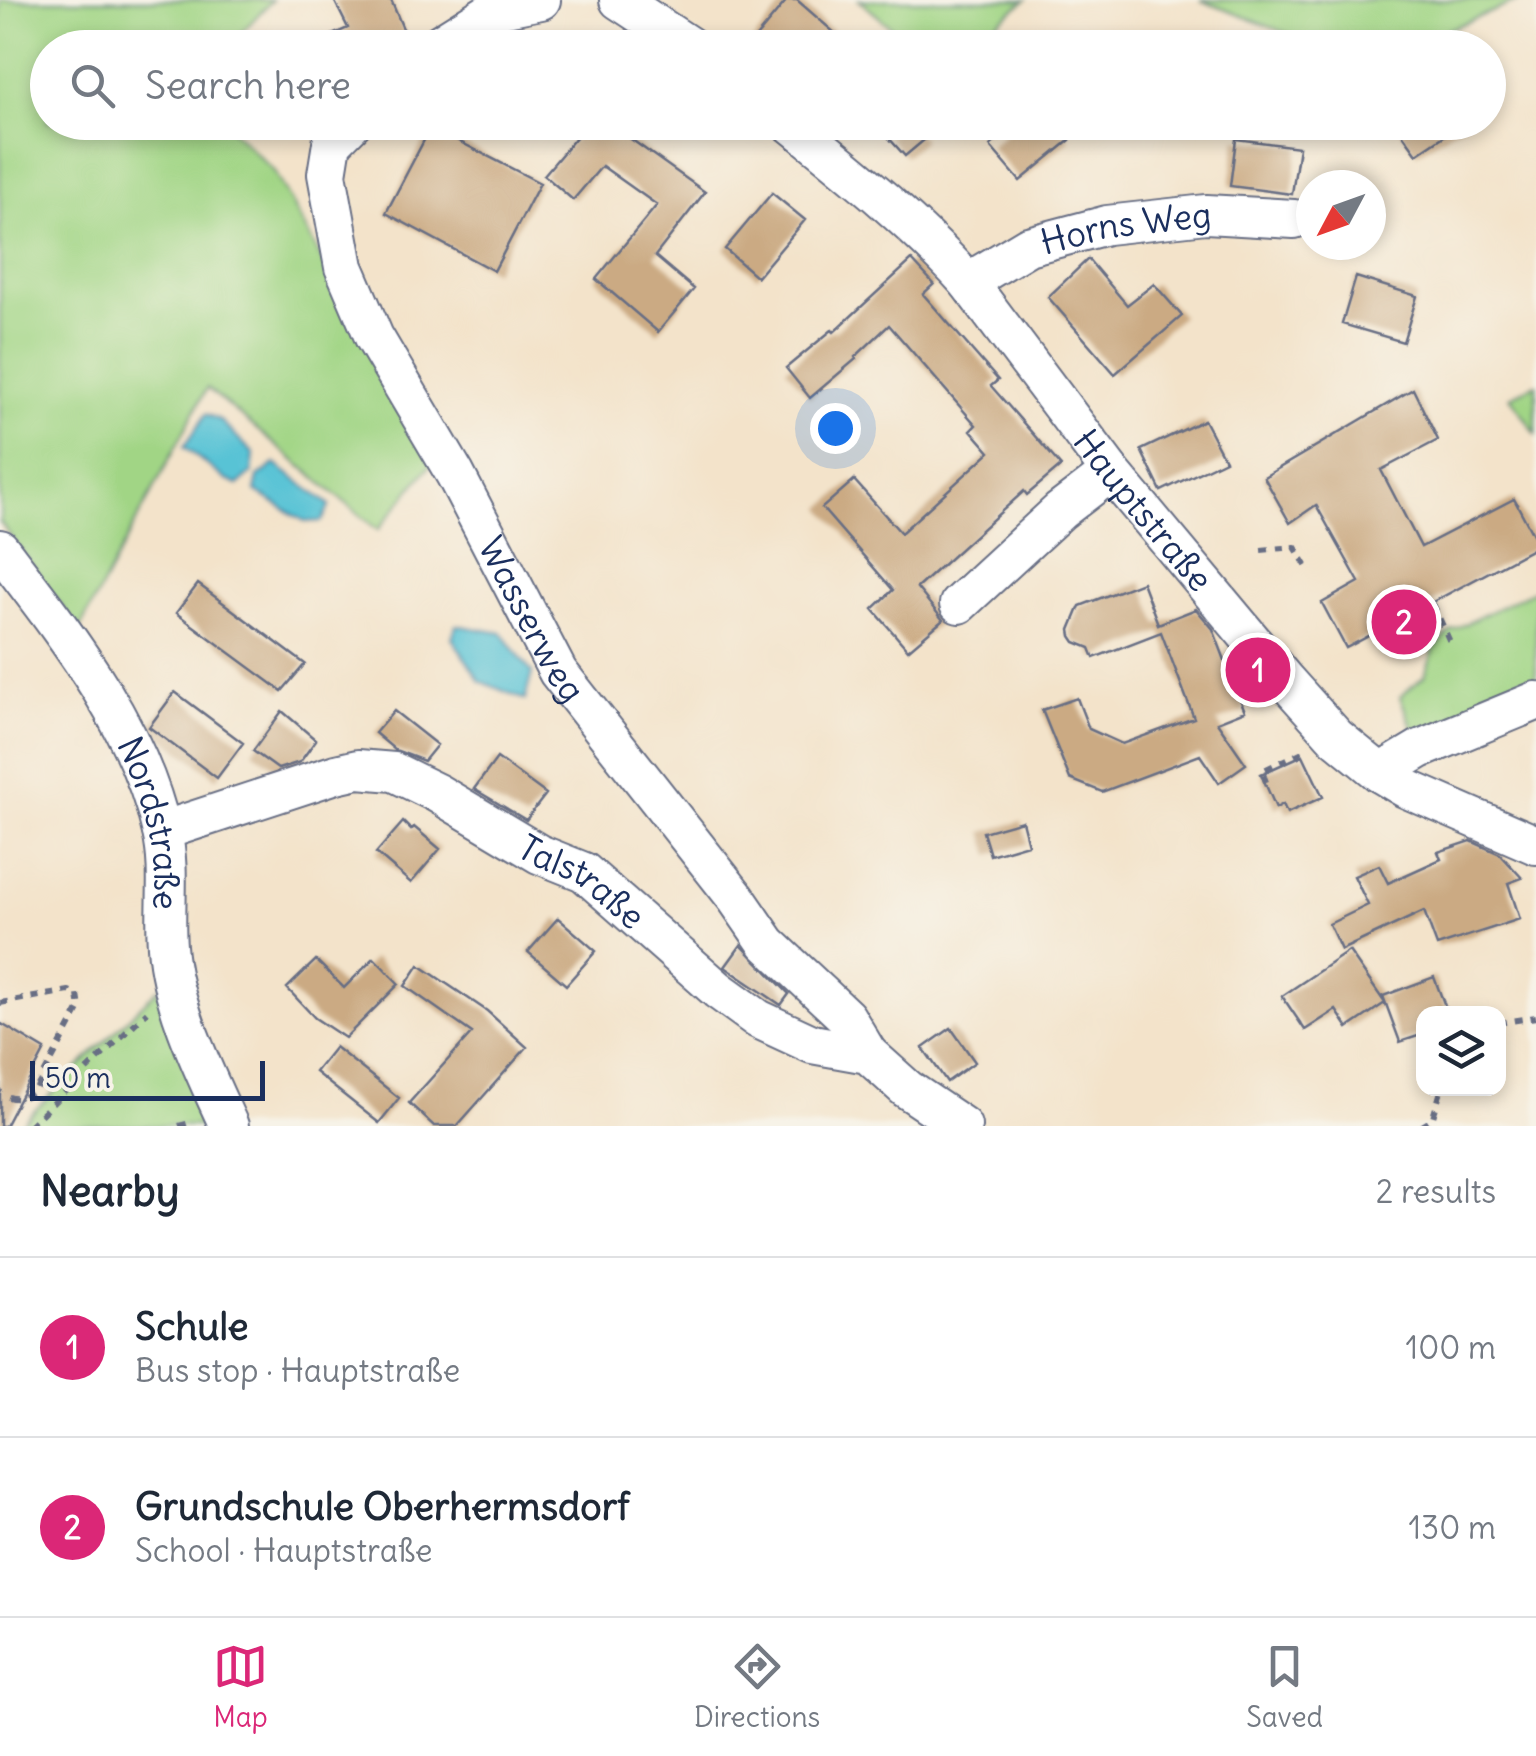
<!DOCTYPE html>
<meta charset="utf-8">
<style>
:root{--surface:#fff;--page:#f2f2f3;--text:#1f2937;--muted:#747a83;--line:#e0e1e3;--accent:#db2777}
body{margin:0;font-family:Delius,sans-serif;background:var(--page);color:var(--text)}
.controls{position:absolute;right:30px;bottom:30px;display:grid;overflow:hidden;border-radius:20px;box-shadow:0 5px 15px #0003}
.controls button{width:90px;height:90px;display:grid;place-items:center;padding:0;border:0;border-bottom:2px solid var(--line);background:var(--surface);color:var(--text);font:50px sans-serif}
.compass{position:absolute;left:1296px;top:170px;width:90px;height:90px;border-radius:50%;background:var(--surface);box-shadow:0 5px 15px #0003;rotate:229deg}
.scale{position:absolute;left:30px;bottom:25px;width:235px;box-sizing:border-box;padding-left:10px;border:5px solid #1b2f5e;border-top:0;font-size:28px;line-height:35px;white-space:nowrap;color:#1b2f5e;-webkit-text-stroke:8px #f7f3e8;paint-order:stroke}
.you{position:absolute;left:835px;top:428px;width:35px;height:35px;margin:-25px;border:8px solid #fff;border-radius:50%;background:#1a73e8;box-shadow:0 0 0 15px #1a73e833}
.badge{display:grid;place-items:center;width:65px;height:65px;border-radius:50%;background:var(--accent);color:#fff;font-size:32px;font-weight:700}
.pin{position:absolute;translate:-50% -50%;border:5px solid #fff;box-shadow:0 2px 10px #0006}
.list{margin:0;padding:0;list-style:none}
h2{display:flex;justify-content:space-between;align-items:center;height:130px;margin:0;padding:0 40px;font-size:42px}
h2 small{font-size:32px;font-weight:400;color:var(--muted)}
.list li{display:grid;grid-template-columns:65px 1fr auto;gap:30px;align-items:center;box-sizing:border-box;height:180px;padding:0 40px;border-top:2px solid var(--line)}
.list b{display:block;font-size:38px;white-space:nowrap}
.list p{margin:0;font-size:32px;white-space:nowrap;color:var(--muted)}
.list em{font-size:32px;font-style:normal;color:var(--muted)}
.icon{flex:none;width:55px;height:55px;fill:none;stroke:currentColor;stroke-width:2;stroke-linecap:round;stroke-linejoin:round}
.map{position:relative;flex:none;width:1536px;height:1126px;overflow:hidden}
.search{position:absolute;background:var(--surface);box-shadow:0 5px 15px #0003;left:30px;right:30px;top:30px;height:110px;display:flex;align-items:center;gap:25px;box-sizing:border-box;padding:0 35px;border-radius:55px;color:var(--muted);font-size:38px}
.sheet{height:490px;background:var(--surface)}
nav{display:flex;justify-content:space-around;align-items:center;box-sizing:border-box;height:140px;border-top:2px solid var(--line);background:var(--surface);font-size:28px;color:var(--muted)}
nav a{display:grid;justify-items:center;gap:5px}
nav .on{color:var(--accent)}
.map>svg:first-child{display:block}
.green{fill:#a1d585;stroke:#5e8272;stroke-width:2.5}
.water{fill:#59c3d5;stroke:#3a799a;stroke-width:2.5}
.building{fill:#cbaa83}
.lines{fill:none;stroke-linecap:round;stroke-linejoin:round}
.minor-casing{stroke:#676e84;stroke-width:42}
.path{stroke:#676e84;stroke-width:6;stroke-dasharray:8 8;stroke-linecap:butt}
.minor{stroke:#fff;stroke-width:38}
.labels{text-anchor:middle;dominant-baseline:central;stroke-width:8;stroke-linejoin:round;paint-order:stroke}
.street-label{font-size:35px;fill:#1b2f5e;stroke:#f7f3e8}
</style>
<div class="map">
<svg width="1536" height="1126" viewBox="0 0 1536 1126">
<rect width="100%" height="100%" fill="#f7f3e8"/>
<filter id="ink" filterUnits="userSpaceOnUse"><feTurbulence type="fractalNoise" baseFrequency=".01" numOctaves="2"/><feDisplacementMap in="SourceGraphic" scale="20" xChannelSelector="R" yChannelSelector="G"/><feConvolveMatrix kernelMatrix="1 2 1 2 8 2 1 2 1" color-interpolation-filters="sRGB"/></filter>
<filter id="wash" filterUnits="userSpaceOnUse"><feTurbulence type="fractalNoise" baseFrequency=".0048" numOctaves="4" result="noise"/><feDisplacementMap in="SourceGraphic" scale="40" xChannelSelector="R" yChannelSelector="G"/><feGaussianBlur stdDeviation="2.25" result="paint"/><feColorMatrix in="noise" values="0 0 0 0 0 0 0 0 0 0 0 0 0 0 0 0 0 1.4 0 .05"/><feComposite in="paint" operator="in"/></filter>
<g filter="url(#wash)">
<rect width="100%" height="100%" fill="#f3e3ca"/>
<path class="green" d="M0,0H272L228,47L48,48V122L225,123L273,170L433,462L378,530L207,388L79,630L0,522Z
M859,0H1026L966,47L916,48Z
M1200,0H1521L1405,47L1325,48Z
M1536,384V434L1510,396Z
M1536,589V681L1416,736L1400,697L1425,675L1434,649L1451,631Z
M158,989L210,1126H19Z"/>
<path class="water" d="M206,414L220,420L254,454L252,473L238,485L226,480L184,447Z
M275,464L330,505L322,521L306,522L255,491L258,477Z
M456,625L502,633L532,673L525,700L480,681L452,638Z"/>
<g id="blocks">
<path class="building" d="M334,0H391L411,48H303L348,28Z
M787,0H797L852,48H747Z
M589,122H640L628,137L705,192L655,256L694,289L658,332L596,279L657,205L602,166L573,200L544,175Z
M904,122H909L924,140L905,156L888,137Z
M1018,122H1056L1070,140L1020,181L990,146Z
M1394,122H1465L1417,154Z
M431,127L540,183L494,271L386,213Z
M1236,139L1299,147L1292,194L1230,186Z
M772,193L805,220L757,277L725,249Z
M1088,259L1127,305L1154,284L1182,316L1115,374L1048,297Z
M912,260L934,284L923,294L998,380L991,386L1061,466L1027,495L1024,491L917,588L943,620L908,650L873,609L893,590L822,508L854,480L901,533L990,452L971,430L976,425L889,325L855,357L856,359L810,398L786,368L832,330L834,332Z
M1356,277L1417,296L1403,342L1342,324Z
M1413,389L1438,440L1381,470L1421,547L1514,499L1536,540V547L1346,648L1322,603L1359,582L1316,505L1290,523L1264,477Z
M1204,420L1225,460L1161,491L1141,450Z
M1142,582L1158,624L1196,609L1213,629L1240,699L1245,711L1217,722L1246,764L1219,783L1200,755L1102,792L1070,779L1042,710L1077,698L1089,729L1122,744L1194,718L1161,632L1094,658L1090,648L1075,642L1071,636L1070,630L1080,606Z
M198,584L305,664L282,691L176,613Z
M175,692L243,743L217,778L149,727Z
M282,711L316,740L300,762L278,769L253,751Z
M394,711L437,745L424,761L395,750L375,733Z
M1303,755L1323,797L1287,813L1283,804L1276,808L1261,774Z
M497,758L546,794L526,820L474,789Z
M1022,821L1028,844L990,855L983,832Z
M403,822L411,830L414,827L440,849L411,883L376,853Z
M1471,841L1500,854L1522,878L1508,883L1520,919L1437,946L1424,911L1341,950L1329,924L1368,905L1354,876L1379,865L1388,883L1441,859L1438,852Z
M558,918L596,951L566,985L528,952Z
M741,945L789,994L781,1005L725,967Z
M1349,951L1385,1003L1348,1028L1336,1010L1305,1030L1282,996Z
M374,958L399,984L345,1038L315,1018L287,988L316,960L344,988Z
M419,965L487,1011L527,1047L457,1126H434L409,1103L472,1033L405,986Z
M1434,977L1448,1014H1424V1034L1400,1042L1383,996Z
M0,1023L45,1050L5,1126H0Z
M951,1028L975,1062L947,1082L923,1048Z
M335,1047L399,1098L379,1123L315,1072Z"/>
</g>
</g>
<g filter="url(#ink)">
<use href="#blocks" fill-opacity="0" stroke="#676e84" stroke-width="2.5"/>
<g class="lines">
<g class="minor-casing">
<g id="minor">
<path d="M619,0L692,48"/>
<path d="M433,48L495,9L541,0"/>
<path id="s1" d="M353,122L332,143L327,174L344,267L374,337L455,474L558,672L736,898L767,943L846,1017L868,1054"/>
<path id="s2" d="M789,122C851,172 915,223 968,282L1111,472L1284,679L1336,737L1380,773L1405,788L1536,845"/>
<path id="s3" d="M968,282L1028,246L1107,225L1206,214L1294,219"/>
<path id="s4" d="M0,549C65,634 138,725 162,832C171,869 164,908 167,946C171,1005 205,1073 229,1126"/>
<path d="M959,604L1060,511L1111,472"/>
<path d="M1380,773L1420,749L1536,701"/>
<path id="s5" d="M162,831L336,774L358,769L394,772L437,793L539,854L584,872L718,990L758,1019L812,1044L868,1054L907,1089L962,1126"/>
</g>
</g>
<path class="path" d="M1261,550L1295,547L1310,572
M1433,604L1450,642
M1397,621L1405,638L1441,619
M1266,782L1262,771L1307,750
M0,1003L69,991L78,995L80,1008L35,1091C23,1099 13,1102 0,1092
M1498,1023L1536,1017
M29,1126L147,1012
M179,1126L193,1122
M1422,1126L1432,1120L1442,1088"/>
<use href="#minor" class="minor"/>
</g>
</g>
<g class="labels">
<g class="street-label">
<text stroke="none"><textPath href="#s3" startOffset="170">Horns Weg</textPath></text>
<text stroke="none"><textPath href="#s2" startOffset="528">Hauptstraße</textPath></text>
<text stroke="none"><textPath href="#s1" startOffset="555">Wasserweg</textPath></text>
<text stroke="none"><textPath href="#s4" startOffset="318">Nordstraße</textPath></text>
<text stroke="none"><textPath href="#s5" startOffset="460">Talstraße</textPath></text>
</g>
</g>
</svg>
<div class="controls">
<button><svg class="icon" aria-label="layers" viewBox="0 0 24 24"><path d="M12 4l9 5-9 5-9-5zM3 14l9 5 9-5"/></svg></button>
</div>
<svg class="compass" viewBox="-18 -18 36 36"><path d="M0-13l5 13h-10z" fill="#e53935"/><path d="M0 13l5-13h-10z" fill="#747a83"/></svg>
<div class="scale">50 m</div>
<div class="you"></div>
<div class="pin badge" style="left:1258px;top:670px">1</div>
<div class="pin badge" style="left:1404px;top:622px">2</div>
<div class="search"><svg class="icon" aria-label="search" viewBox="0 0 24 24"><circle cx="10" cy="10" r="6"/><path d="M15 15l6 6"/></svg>Search here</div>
</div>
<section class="sheet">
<h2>Nearby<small>2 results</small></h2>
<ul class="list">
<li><span class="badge">1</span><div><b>Schule</b><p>Bus stop · Hauptstraße</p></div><em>100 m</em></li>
<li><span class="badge">2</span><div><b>Grundschule Oberhermsdorf</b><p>School · Hauptstraße</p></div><em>130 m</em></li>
</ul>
</section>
<nav>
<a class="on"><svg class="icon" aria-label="map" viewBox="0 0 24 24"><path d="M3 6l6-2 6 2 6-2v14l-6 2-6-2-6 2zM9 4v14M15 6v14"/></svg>Map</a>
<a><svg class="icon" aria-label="directions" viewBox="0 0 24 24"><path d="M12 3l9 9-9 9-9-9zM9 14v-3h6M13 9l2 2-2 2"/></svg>Directions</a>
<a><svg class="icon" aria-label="saved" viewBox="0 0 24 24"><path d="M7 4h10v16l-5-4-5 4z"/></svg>Saved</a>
</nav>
